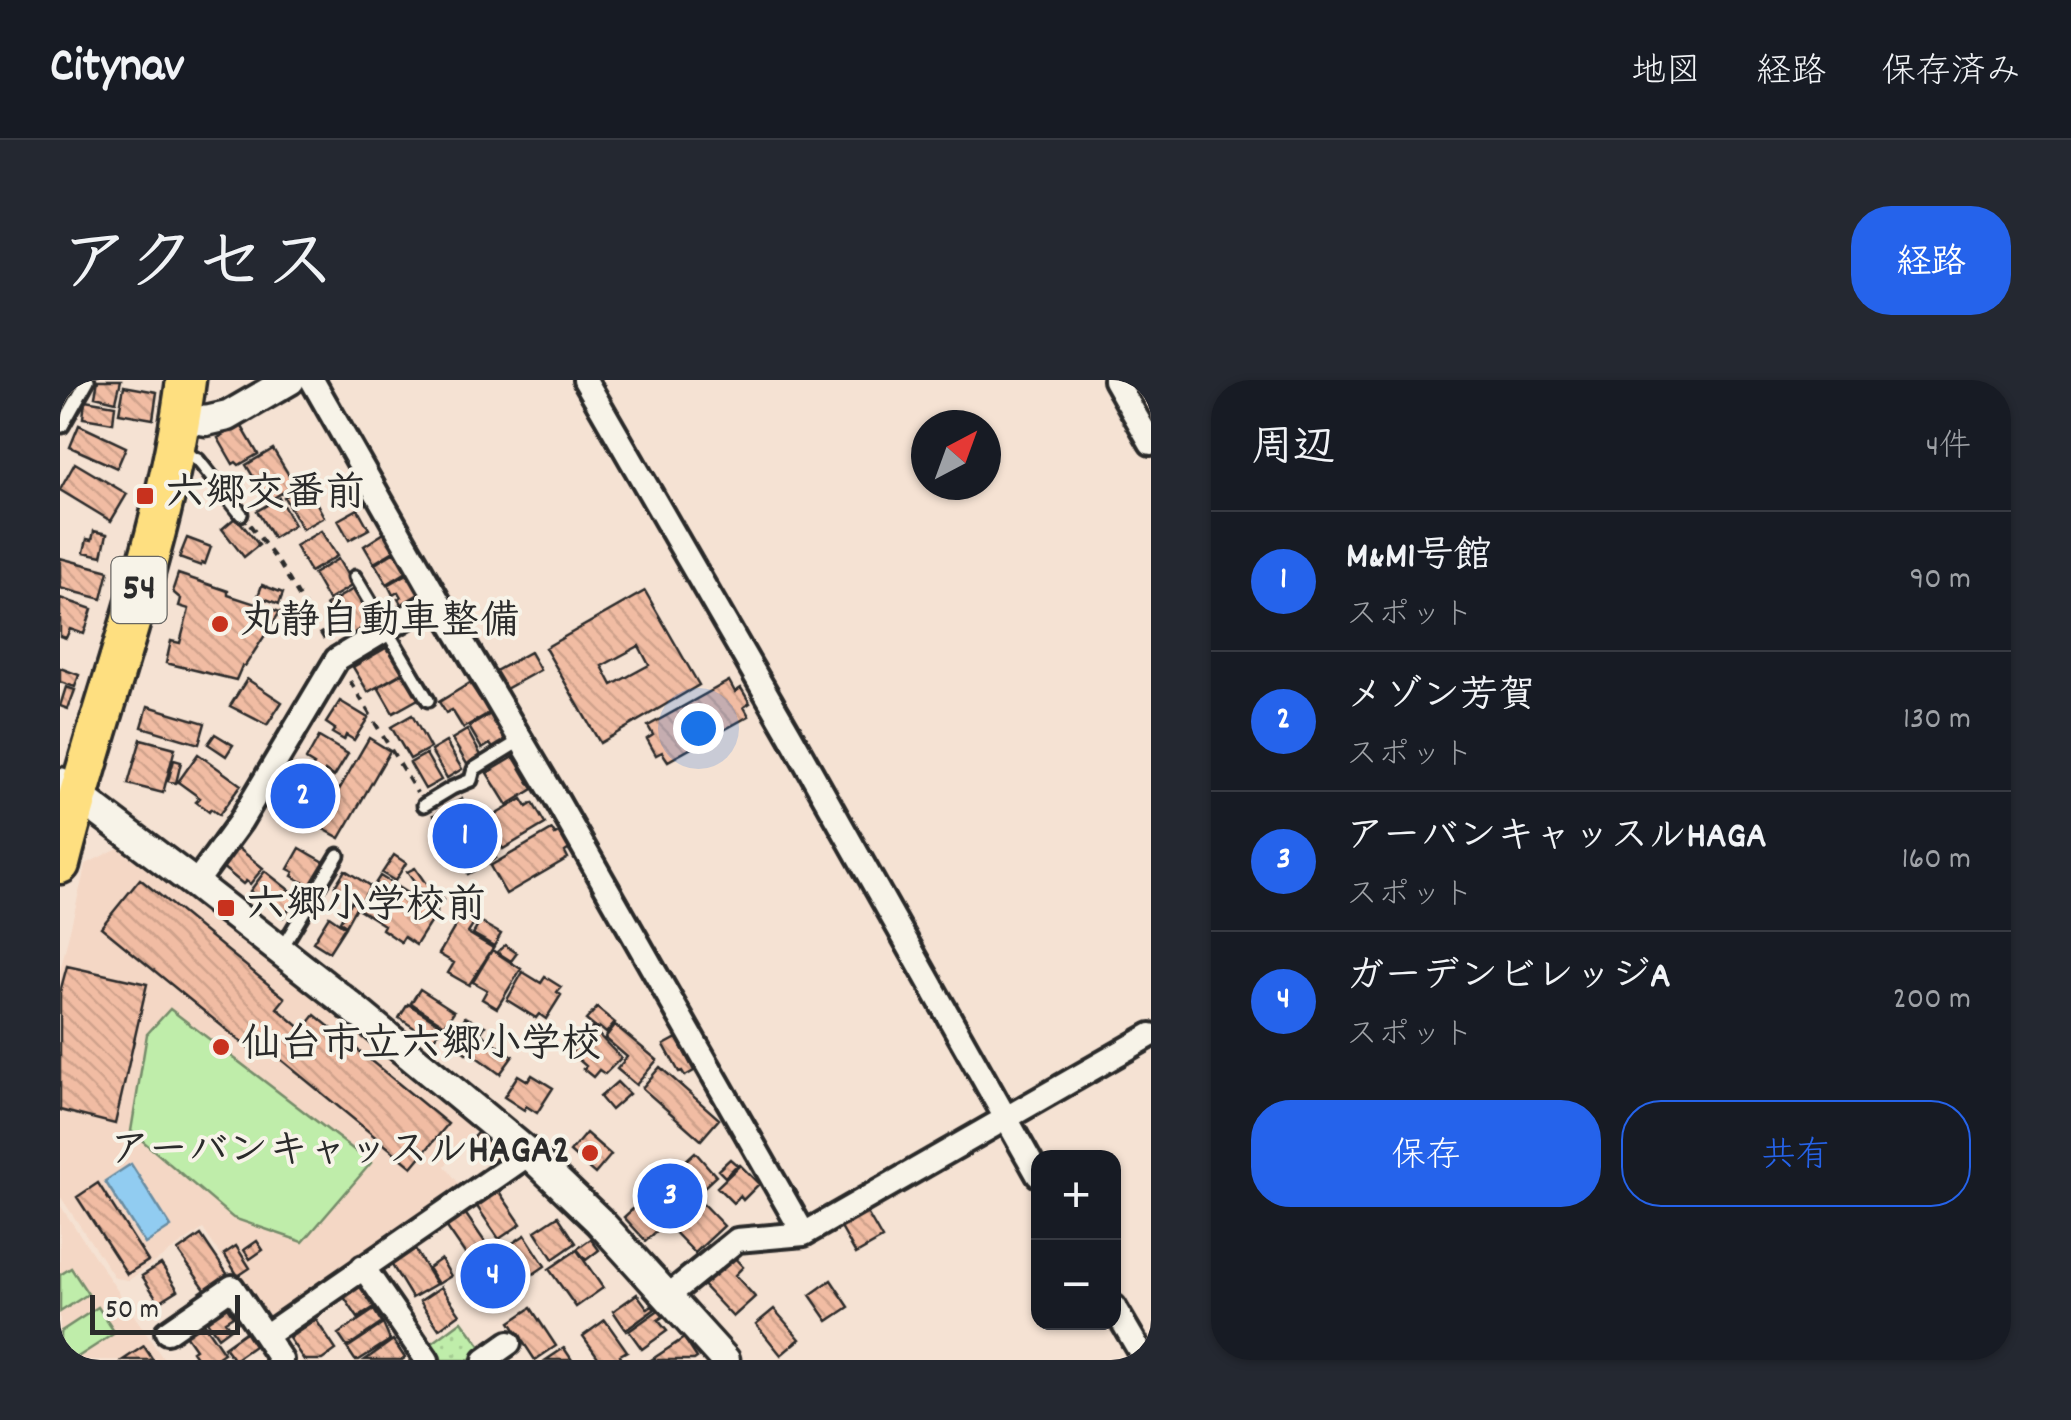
<!DOCTYPE html>
<html lang="ja">
<meta charset="utf-8">
<style>
:root{--surface:#171b24;--page:#242831;--text:#f1f3f6;--muted:#9ea1a6;--line:#363941;--accent:#2563eb}
body{margin:0;font-family:Dekko,"Klee One",sans-serif;background:var(--page);color:var(--text)}
.controls{position:absolute;right:30px;bottom:30px;display:grid;overflow:hidden;border-radius:20px;box-shadow:0 2px 8px #0004}
.controls button{width:90px;height:90px;display:grid;place-items:center;padding:0;border:0;border-bottom:2px solid var(--line);background:var(--surface);color:var(--text);font:50px sans-serif}
.compass{position:absolute;left:851px;top:30px;width:90px;height:90px;border-radius:50%;background:var(--surface);box-shadow:0 2px 8px #0004;rotate:41deg}
.scale{position:absolute;left:30px;bottom:25px;width:150px;box-sizing:border-box;padding-left:10px;border:5px solid #2b2b2b;border-top:0;font-size:28px;line-height:35px;white-space:nowrap;color:#2b2b2b;-webkit-text-stroke:8px #f7f3e8;paint-order:stroke}
.you{position:absolute;left:638px;top:348px;width:35px;height:35px;margin:-25px;border:8px solid #fff;border-radius:50%;background:#1a73e8;box-shadow:0 0 0 15px #1a73e833}
.badge{display:grid;place-items:center;width:65px;height:65px;border-radius:50%;background:var(--accent);color:#fff;font-size:32px;font-weight:700}
.pin{position:absolute;translate:-50% -50%;border:5px solid #fff;box-shadow:0 2px 10px #0006}
.list{margin:0;padding:0;list-style:none}
h2{display:flex;justify-content:space-between;align-items:center;height:130px;margin:0;padding:0 40px;font-size:42px}
h2 small{font-size:32px;font-weight:400;color:var(--muted)}
.list li{display:grid;grid-template-columns:65px 1fr auto;gap:30px;align-items:center;box-sizing:border-box;height:140px;padding:0 40px;border-top:2px solid var(--line)}
.list b{display:block;font-size:38px;white-space:nowrap}
.list p{margin:0;font-size:32px;white-space:nowrap;color:var(--muted)}
.list em{font-size:32px;font-style:normal;color:var(--muted)}
.actions{display:flex;gap:20px;padding:30px 40px}
.actions a{flex:1;padding:22px 0;border:2px solid var(--accent);border-radius:40px;text-align:center;font-size:35px;color:var(--accent)}
.actions .main{background:var(--accent);color:#fff}
.map{position:relative;flex:none;width:1091px;height:980px;overflow:hidden;border-radius:40px}
header{display:flex;align-items:center;gap:60px;box-sizing:border-box;height:140px;padding:0 50px;background:var(--surface);border-bottom:2px solid var(--line)}
header strong{font-size:48px}
nav{display:flex;gap:55px;margin-inline-start:auto;font-size:35px}
.intro{display:flex;align-items:center;justify-content:space-between;box-sizing:border-box;height:240px;padding:0 60px}
h1{margin:0;font-size:70px}
.button{padding:25px 45px;border-radius:40px;background:var(--accent);color:#fff;font-size:35px;font-weight:700}
main{display:flex;gap:60px;padding:0 60px}
aside{flex:1;background:var(--surface);border-radius:40px;box-shadow:0 2px 8px #0004}
.map>svg:first-child{display:block}
.built{fill:#f4d7c5}
.grass{fill:#bfedaa;stroke:#758c6a;stroke-width:2.5}
.park{fill:url(#park-dots);stroke:#758c6a;stroke-width:2.5}
.water{fill:#91ccf1;stroke:#688ca2;stroke-width:2.5}
.building{fill:url(#building-back-hatch);stroke:#2b2b2b;stroke-width:2.5;fill-rule:evenodd}
.lines{fill:none;stroke-linecap:round;stroke-linejoin:round}
.service-casing{stroke:#2b2b2b;stroke-width:19}
.minor-casing{stroke:#2b2b2b;stroke-width:30}
.tertiary-casing{stroke:#2b2b2b;stroke-width:35}
.primary-casing{stroke:#2b2b2b;stroke-width:45}
.path{stroke:#2b2b2b;stroke-width:4;stroke-dasharray:8 8;stroke-linecap:butt}
.service{stroke:#f7f3e8;stroke-width:11}
.minor{stroke:#f7f3e8;stroke-width:22}
.tertiary{stroke:#f7f3e8;stroke-width:28}
.primary{stroke:#fedf80;stroke-width:38}
.poi-dot{fill:#c8321e;stroke:#f7f3e8;stroke-width:4}
.labels{text-anchor:middle;dominant-baseline:central;stroke-width:8;stroke-linejoin:round;paint-order:stroke}
.shield{fill:#f7f3e8;stroke:#686764;stroke-width:2.5}
.shield-label{font-size:38px;font-weight:bold;fill:#2b2b2b}
.poi-label{font-size:40px;font-weight:bold;fill:#2b2b2b;stroke:#f7f3e8;text-anchor:start}
</style>
<header>
<strong>Citynav</strong>
<nav><a>地図</a><a>経路</a><a>保存済み</a></nav>
</header>
<div class="intro"><h1>アクセス</h1><a class="button">経路</a></div>
<main>
<div class="map">
<svg width="1091" height="980" viewBox="0 0 1091 980">
<defs>
<pattern id="park-dots" width="8" height="8" patternUnits="userSpaceOnUse" patternTransform="scale(2.5)"><rect width="8" height="8" fill="#bfedaa"/><path d="M2 2h.1M6 6h.1" fill="none" stroke="#a4cb92" stroke-width="1.8" stroke-linecap="round"/></pattern>
<pattern id="building-back-hatch" width="6" height="6" patternUnits="userSpaceOnUse" patternTransform="scale(2.5)"><rect width="6" height="6" fill="#f1bca3"/><path d="M-1 5l2 2M0 0l6 6M5-1l2 2" fill="none" stroke="#cfa28c"/></pattern>
</defs>
<rect width="100%" height="100%" fill="#f5e2d3"/>
<filter id="ink" filterUnits="userSpaceOnUse"><feTurbulence type="fractalNoise" baseFrequency=".01" numOctaves="2"/><feDisplacementMap in="SourceGraphic" scale="20" xChannelSelector="R" yChannelSelector="G"/><feConvolveMatrix kernelMatrix="1 2 1 2 8 2 1 2 1" color-interpolation-filters="sRGB"/></filter>
<g filter="url(#ink)">
<path class="built" d="M64,465L420,743L385,786L403,809L207,945L143,849L69,900L55,898L0,816V591L26,484Z
M0,825L104,980H0Z"/>
<path class="grass" d="M110,629L311,783L243,862L173,838L71,751L87,654Z
M11,888L28,914L0,932V895Z
M38,927L55,953L13,980H0V952Z"/>
<path class="park" d="M402,941L424,971L412,980H382L371,964Z"/>
<path class="water" d="M71,784L111,847L85,864L45,801Z"/>
<path class="building" d="M0,0H9L18,6L12,15L9,13L4,22L0,19Z
M38,0H61L56,21L35,16Z
M64,6L97,12L93,39L59,33Z
M25,20L55,25L53,43L23,38Z
M19,45L66,67L57,88L10,67Z
M181,45L198,74L179,85L176,82L173,84L158,58Z
M213,69L235,105L210,120L207,114L205,116L186,85Z
M15,83L67,114L51,141L0,110Z
M247,105L264,137L242,149L224,117Z
M219,118L234,145L213,158L197,131Z
M298,129L309,149L289,160L278,140Z
M176,137L199,165L184,177L162,149Z
M332,148L342,166L314,183L304,166Z
M34,151L47,154L42,176L24,172L27,159L32,160Z
M261,151L277,176L250,192L235,166Z
M127,158L151,167L145,184L142,183L141,186L119,178Z
M343,167L355,187L327,204L315,184Z
M0,178L49,191L42,219L0,208Z
M278,179L293,205L268,220L253,194Z
M356,189L370,213L344,229L338,219L341,217L338,212L333,215L328,205Z
M118,194L168,211V215L220,232L185,286H182L176,300L106,283L111,261L120,263L129,229L119,226L121,219L114,213L113,209Z
M202,205L223,213L219,224L198,216Z
M297,207L303,219L301,220L315,244L290,259L281,244L278,246L266,225Z
M585,211L639,305L540,363L485,268ZM579,266L589,285L552,305L542,286Z
M0,218L32,229L24,254L10,249L6,258L0,256Z
M326,268L328,271L332,269L345,291L308,312L293,287Z
M470,272L480,290L442,311L432,293Z
M0,288L19,295L15,307L0,302Z
M345,292L360,318L333,333L318,307Z
M187,299L222,322L207,345L170,326Z
M669,301L675,312L681,308L690,323L684,327L689,336L608,381L602,372L596,375L587,359L593,355L588,346Z
M410,303L419,317L423,314L431,327L427,329L429,333L403,348L392,330L386,333L379,322Z
M6,307L15,310L8,329L0,326Z
M280,321L308,338L294,360L286,355L284,360L272,353L275,349L266,343Z
M88,326L145,343L139,364L82,347Z
M434,332L447,355L444,357L447,362L434,370L430,364L422,369L409,347Z
M352,335L370,368L350,379L331,347Z
M407,350L422,377L408,386L392,359Z
M155,354L173,365L166,376L148,364Z
M259,357L288,374L274,397L265,391L263,396L251,389L254,385L246,380Z
M309,358L330,371L280,458L258,446Z
M81,359L115,368L103,413L68,404Z
M386,362L402,389L387,398L371,371Z
M138,374L181,405L159,435L151,429L149,432L136,422L140,418L118,402Z
M366,374L381,400L365,409L350,383Z
M454,377L473,409L447,425L427,393Z
M114,380L121,382L116,403L108,401Z
M238,392L267,411L249,440L219,422Z
M402,419L436,478L408,494L374,435Z
M462,419L467,427L473,423L485,444L443,469L435,456L432,457L423,442Z
M492,450L495,455L502,451L511,468L505,472L508,478L446,514L430,486Z
M177,467L203,488L190,504L186,501L183,504L161,486Z
M240,468L266,483L252,507L232,496L234,492L228,489Z
M334,475L346,483L335,501L322,493Z
M355,488L366,504L383,520L378,526L359,509L347,492Z
M285,490L310,506L301,522L275,506Z
M205,491L238,517L223,537L190,511Z
M320,496L377,532L356,565L344,557L341,562L322,549L324,545L299,529Z
M80,499L225,618L217,628L243,650L255,635L388,744L352,787L197,660L190,669L41,547Z
M291,521L297,525L286,545L280,541Z
M403,533L416,541L408,553L433,568L409,605L388,593L394,583L379,574Z
M269,536L285,547L269,572L253,562Z
M420,542L441,554L434,566L413,554Z
M445,565L457,573L451,581L437,572Z
M432,570L461,589L437,628L422,619L427,610L413,602Z
M7,586L87,604L55,744L0,730V612Z
M463,592L481,603L485,597L501,607L497,612L501,615L486,639L479,634L476,638L447,620Z
M360,609L394,631L385,645L351,623Z
M348,624L382,645L373,660L339,638Z
M537,628L555,643L546,653L539,647L537,649L526,640Z
M405,637L425,646L407,674L397,666L400,660L394,656Z
M555,645L597,680L576,705L557,689L567,677L545,658Z
M532,648L561,678L545,694L539,690L533,697L523,689L526,686L511,673Z
M423,655L453,676L440,694L411,673Z
M617,658L634,691L625,696L622,691L619,692L604,665Z
M600,687L659,739L641,760L582,708Z
M458,695L468,701L472,695L493,708L477,733L466,726L464,730L444,717Z
M557,702L569,714L551,730L540,717Z
M424,745L447,766L432,783L409,762Z
M526,753L551,775L535,794L510,772Z
M635,772L656,796L586,861L564,837Z
M670,779L677,785L665,797L658,790Z
M680,785L699,804L683,820L680,816L673,823L657,807Z
M38,803L88,881L67,894L17,817Z
M438,810L461,844L439,859L416,825Z
M639,820L664,846L635,873L610,847Z
M806,831L822,859L796,874L780,846Z
M405,833L429,868L410,881L386,846Z
M498,836L516,863L493,879L475,851Z
M141,855L170,898L148,913L118,871Z
M465,855L485,886L463,901L442,870Z
M531,859L539,870L526,880L517,869Z
M197,861L203,870L190,879L184,870Z
M176,866L190,888L178,896L164,874Z
M354,868L376,904L352,918L330,882Z
M517,870L543,908L516,927L489,889Z
M433,871L456,905L434,920L410,886Z
M671,874L683,887L675,895L695,917L673,937L641,903Z
M381,879L391,896L378,904L368,888Z
M101,884L118,910L99,922L82,896Z
M303,900L319,924L298,938L282,914Z
M771,900L789,927L768,941L750,915Z
M381,907L400,934L379,949L360,921Z
M577,914L588,929L592,926L595,929L566,950L553,931Z
M165,924L173,936L165,941L170,948L158,957L145,938Z
M471,928L496,966L475,980L450,942Z
M600,929L604,936L598,940L607,951L582,969L569,951Z
M714,929L740,959L721,975L696,944Z
M314,930L322,943L287,967L278,954Z
M139,937L164,973L154,980H138L132,971L135,969L121,949Z
M256,940L276,970L262,980H244L229,958Z
M545,940L567,971L560,975L562,980H540L523,956Z
M323,944L330,960L299,980H295L287,968Z
M185,952L194,966L174,980L164,967Z
M624,958L637,978L634,980H591Z
M333,960L345,978L342,980H305Z
M84,966L93,980H63Z
M504,968L512,980H486Z"/>
<g class="lines">
<g class="service-casing">
<path id="service" d="M2,46L28,0
M118,71L138,80L181,134
M295,197L368,320
M364,425L392,408L411,400L414,389L461,360
M220,571L278,475"/>
</g>
<g class="minor-casing">
<path id="minor" d="M252,0L377,219L496,419L744,854L677,860L608,916
M525,0L730,355L978,795
M1055,0L1091,63
M135,504L180,442L277,279L377,219
M744,854L1091,655
M303,887L367,980
M1054,927L1085,980
M107,952L172,907L221,980
M205,956L469,774
M425,980L449,963"/>
</g>
<g class="tertiary-casing">
<path id="tertiary" d="M121,37L146,41L168,36L230,0
M0,402L135,504L282,619L469,774L539,841L665,980"/>
</g>
<g class="primary-casing">
<path id="primary" d="M0,484C40,322 105,166 126,0"/>
</g>
<path class="path" d="M190,145L219,183L267,263
M290,301L357,413"/>
<use href="#service" class="service"/>
<use href="#minor" class="minor"/>
<use href="#tertiary" class="tertiary"/>
<use href="#primary" class="primary"/>
</g>
</g>
<g class="poi-dot">
<rect x="75" y="106" width="20" height="20" rx="5"/>
<circle cx="160" cy="244" r="10"/>
<rect x="156" y="518" width="20" height="20" rx="5"/>
<circle cx="161" cy="667" r="10"/>
<circle cx="530" cy="773" r="10"/>
</g>
<g class="labels">
<rect class="shield" x="51.5" y="177" width="55" height="66" rx="8"/>
<g class="shield-label">
<text x="79" y="210">54</text>
</g>
<g class="poi-label">
<text x="105" y="116">六郷交番前</text>
<text x="180" y="244">丸静自動車整備</text>
<text x="186" y="528">六郷小学校前</text>
<text x="181" y="667">仙台市立六郷小学校</text>
<text x="510" y="773" text-anchor="end">アーバンキャッスルHAGA2</text>
</g>
</g>
</svg>
<div class="controls">
<button>+</button>
<button>−</button>
</div>
<svg class="compass" viewBox="-18 -18 36 36"><path d="M0-13l5 13h-10z" fill="#e53935"/><path d="M0 13l5-13h-10z" fill="#9ea1a6"/></svg>
<div class="scale">50 m</div>
<div class="you"></div>
<div class="pin badge" style="left:405px;top:456px">1</div>
<div class="pin badge" style="left:243px;top:416px">2</div>
<div class="pin badge" style="left:610px;top:816px">3</div>
<div class="pin badge" style="left:433px;top:896px">4</div>
</div>
<aside>
<h2>周辺<small>4件</small></h2>
<ul class="list">
<li><span class="badge">1</span><div><b>M&amp;M1号館</b><p>スポット</p></div><em>90 m</em></li>
<li><span class="badge">2</span><div><b>メゾン芳賀</b><p>スポット</p></div><em>130 m</em></li>
<li><span class="badge">3</span><div><b>アーバンキャッスルHAGA</b><p>スポット</p></div><em>160 m</em></li>
<li><span class="badge">4</span><div><b>ガーデンビレッジA</b><p>スポット</p></div><em>200 m</em></li>
</ul>
<div class="actions"><a class="main">保存</a><a>共有</a></div>
</aside>
</main>
